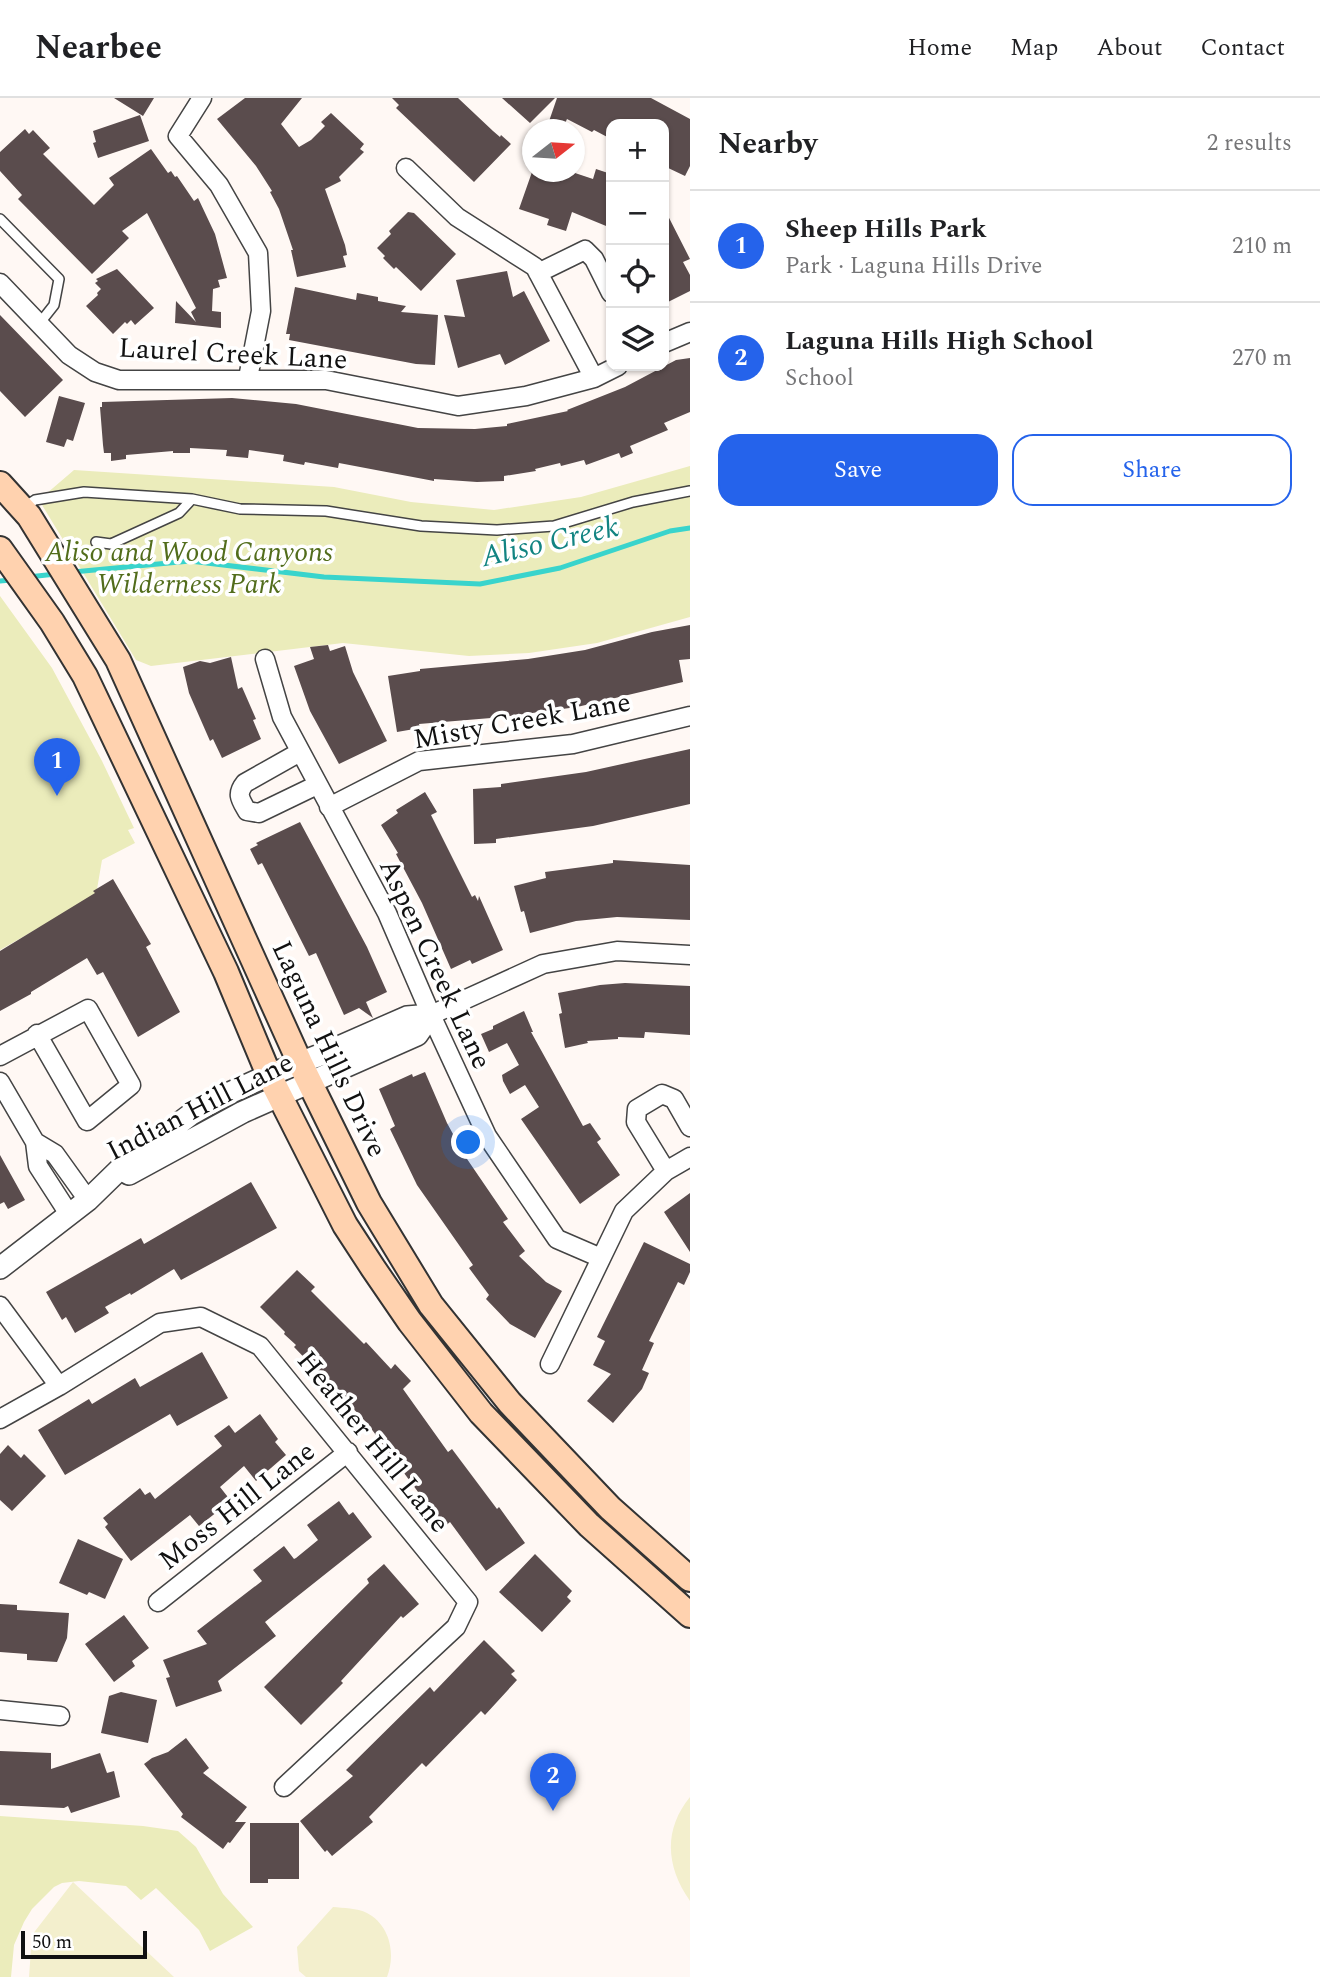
<!DOCTYPE html>
<meta charset="utf-8">
<style>
:root{--surface:#fff;--page:#f2f2f2;--text:#202124;--muted:#757577;--line:#e0e0e0;--accent:#2563eb}
body{margin:0;font-family:Spectral,serif;background:var(--page);color:var(--text)}
.controls{position:absolute;right:21px;top:21px;display:grid;overflow:hidden;border-radius:14px;box-shadow:0 2px 5px #0004}
.controls button{width:63px;height:63px;display:grid;place-items:center;padding:0;border:0;border-bottom:2px solid var(--line);background:var(--surface);color:var(--text);font:35px sans-serif}
.compass{position:absolute;left:522px;top:21px;width:63px;height:63px;border-radius:50%;background:var(--surface);box-shadow:0 2px 5px #0004;rotate:73deg}
.scale{position:absolute;left:21px;bottom:18px;width:126px;box-sizing:border-box;padding-left:7px;border:4px solid #111;border-top:0;font-size:19px;line-height:24px;white-space:nowrap;color:#111;-webkit-text-stroke:5px #fff;paint-order:stroke}
.you{position:absolute;left:469px;top:1045px;width:24px;height:24px;margin:-18px;border:5px solid #fff;border-radius:50%;background:#1a73e8;box-shadow:0 0 0 10px #1a73e833}
.badge{display:grid;place-items:center;width:46px;height:46px;border-radius:50%;background:var(--accent);color:#fff;font-size:23px;font-weight:700}
.pin{position:absolute;translate:-50% -58px;filter:drop-shadow(0 2px 4px #0008)}
.pin::after{content:'';position:absolute;top:37px;width:24px;height:21px;background:inherit;clip-path:polygon(0 0,100% 0,50% 100%)}
.list{margin:0;padding:0;list-style:none}
h2{display:flex;justify-content:space-between;align-items:center;height:91px;margin:0;padding:0 28px;font-size:30px}
h2 small{font-size:23px;font-weight:400;color:var(--muted)}
.list li{display:grid;grid-template-columns:46px 1fr auto;gap:21px;align-items:center;box-sizing:border-box;height:112px;padding:0 28px;border-top:2px solid var(--line)}
.list b{display:block;font-size:26px;white-space:nowrap}
.list p{margin:0;font-size:23px;white-space:nowrap;color:var(--muted)}
.list em{font-size:23px;font-style:normal;color:var(--muted)}
.actions{display:flex;gap:14px;padding:21px 28px}
.actions a{flex:1;padding:16px 0;border:2px solid var(--accent);border-radius:21px;text-align:center;font-size:24px;color:var(--accent)}
.actions .main{background:var(--accent);color:#fff}
.icon{flex:none;width:38px;height:38px;fill:none;stroke:currentColor;stroke-width:2;stroke-linecap:round;stroke-linejoin:round}
.map{position:relative;flex:none;width:690px;height:1879px;overflow:hidden}
header{display:flex;align-items:center;gap:42px;box-sizing:border-box;height:98px;padding:0 35px;background:var(--surface);border-bottom:2px solid var(--line)}
header strong{font-size:33px}
nav{display:flex;gap:38px;margin-inline-start:auto;font-size:24px}
main{display:flex}
aside{flex:1;background:var(--surface)}
.map>svg:first-child{display:block}
.green{fill:#ebecbb}
.pitch{fill:#f3efcd}
.lines{fill:none;stroke-linecap:round;stroke-linejoin:round}
.stream{stroke:#39d4cc;stroke-width:5}
.building{fill:#5a4c4d}
.service-casing{stroke:#444;stroke-width:12}
.minor-casing{stroke:#444;stroke-width:21}
.tertiary-casing{stroke:#444;stroke-width:24}
.secondary-casing{stroke:#333;stroke-width:28}
.service{stroke:#fff;stroke-width:9}
.minor{stroke:#fff;stroke-width:18}
.tertiary{stroke:#fff;stroke-width:21}
.secondary{stroke:#ffd2af;stroke-width:24}
.labels{text-anchor:middle;dominant-baseline:central;stroke-width:7;stroke-linejoin:round;paint-order:stroke}
.street-label{font-size:28px;fill:#111;stroke:#fff}
.park-label{font-size:28px;font-style:italic;fill:#526d1c;stroke:#fff}
.water-label{font-size:30px;font-style:italic;fill:#128482;stroke:#fff}
</style>
<header>
<strong>Nearbee</strong>
<nav><a>Home</a><a>Map</a><a>About</a><a>Contact</a></nav>
</header>
<main>
<div class="map">
<svg width="690" height="1879" viewBox="0 0 690 1879">
<rect width="100%" height="100%" fill="#fff8f4"/>
<path class="green" d="M690,368V519L597,545L529,555L469,558L343,545L151,568L136,562L39,402L74,372L334,389L411,404L494,412L581,399Z
M0,498L52,570L102,663L134,730L128,732L135,745L102,762L96,797L0,852Z
M0,1718L143,1728L178,1733L196,1749L223,1796L253,1829L210,1853L199,1832L156,1790L141,1802L126,1788L79,1783L62,1785L54,1789L32,1811L24,1824L14,1847L11,1879H0Z"/>
<path class="pitch" d="M690,1699V1803C666,1769 663,1732 690,1699Z
M73,1784L174,1879H29L32,1837Z
M333,1809C343,1810 357,1810 367,1815C390,1827 396,1856 387,1879H306L299,1873L297,1849Z"/>
<g class="lines">
<path class="stream" d="M73,474L190,463L324,479L480,486L560,470L670,433L690,430
M28,479L56,476
M0,483L11,482"/>
</g>
<path class="building" d="M114,0H154L143,18Z
M245,0H302L281,26L299,49L311,42L325,28L321,24L331,15L364,46L360,51L364,54L339,79L341,83L325,91L345,147L347,157L343,158L346,169L297,179L291,152H293L279,111L270,94L272,93L256,68L217,21Z
M392,0H458L493,33L500,39L501,37L511,46L474,84L396,10L399,7Z
M502,0H555L530,25Z
M557,0H651L690,21V68L685,78L664,68V26H611V41L594,32L592,34L567,21L562,32H546Z
M140,17L149,43L98,60L93,45L96,44L93,33Z
M25,31L29,36L33,32L50,50L43,56L94,107L114,87L109,80L151,51L168,75L171,73L175,79L177,78L194,103L198,100L215,136L227,180L218,182L220,189L213,191L212,213L221,214V230L175,225L176,203L196,224L191,214L196,210L147,115L122,133L129,140L92,176L18,101L22,97L0,73V54Z
M596,71L611,76V130L572,114L566,133L547,127L549,121L519,111L532,74H572L593,81Z
M664,110L690,161L683,164L690,177V193L664,206Z
M408,114L414,115L456,156L421,193L396,169L394,171L383,160L385,158L377,150L391,136L389,133Z
M117,171L154,210L135,227L131,222L127,226L125,224L113,236L86,208L98,197L97,195L101,191L95,185L98,183L96,181Z
M507,173L513,199L524,193L550,243L505,267L500,256L458,270L444,217L465,219L456,182Z
M295,189L356,202L357,195L378,199V203L406,208L401,214L438,217L435,267L416,266L289,242L290,236H286Z
M0,217L63,282L25,319L0,293Z
M690,260V314L664,325L668,332L630,348L633,355L621,360L619,355L586,367L584,362L561,368L560,365L535,371L536,373L504,378V383L477,384L434,381V383L339,365L338,370L305,364L304,367L283,363L284,357L249,352L248,360L226,358L227,352L190,350V355H173V353L126,357V361L111,363V355H104L103,347L100,309H102V304L232,300L296,306L418,330L475,331L507,328V326L568,313L567,312L625,289L676,262Z
M59,298L85,305L73,343L67,341L64,349L46,344Z
M690,527V561L679,562L683,584L577,609L503,619L419,626L420,630L397,634L388,578L420,573V571L528,561L585,552L652,534Z
M328,547L330,553L345,548L353,574L387,643L339,666L310,613L294,568L314,561L310,549Z
M231,559L238,591L242,589L256,621L253,622L261,641L222,660L213,641L210,643L189,595L183,569L200,563L210,565Z
M690,651V706L593,728L496,741V745L474,746L473,691L501,689V686L586,674Z
M425,694L437,714L431,717L472,799L475,797L478,803L479,798L503,852L472,866L470,862L451,871L422,805L396,756L398,755L381,727L398,715L396,712Z
M300,724L367,849L387,894L366,904L373,920L359,910L344,917L316,855L309,858L262,765L258,767L250,751L258,747L256,745Z
M613,762L690,767V822L617,819L576,823L530,835L524,813L521,814L514,788L546,780L545,774L613,765Z
M113,781L151,846L146,849L180,914L138,939L103,874L97,877L87,860L31,894V896L0,913V853L95,795L93,793Z
M625,885L690,888V937L645,934L644,940L618,939V941L587,943L588,945L565,950L559,916L562,915L558,895L600,887Z
M524,913L533,934H531L583,1028L590,1025L601,1041L597,1044L620,1077L580,1106L521,1021L539,1009L525,987L510,996L503,983L502,977L519,967L507,945L489,954L481,936L493,931V928Z
M425,974L447,1025L465,1058L508,1121L503,1124L525,1153L519,1158L546,1184L562,1193L535,1240L510,1226L486,1201L489,1197L469,1170L473,1167L417,1087L390,1031L395,1028L379,991L412,976L413,979Z
M0,1057L25,1102L8,1111L4,1104L0,1106Z
M251,1084L277,1130L181,1182L174,1171L131,1197L130,1195L105,1209L109,1215L75,1235L66,1219L62,1222L46,1194L141,1140L144,1146Z
M690,1095V1154L664,1114Z
M644,1144L690,1166V1174L684,1187L678,1184L649,1243L654,1245L642,1272L649,1275L642,1291L613,1325L587,1303L611,1276L593,1267L605,1243L597,1239Z
M297,1172L315,1189L311,1193L364,1246L366,1244L391,1271L395,1266L411,1283L403,1291L448,1354L452,1351L497,1411L499,1409L525,1445L486,1473L450,1424L444,1429L367,1325L294,1249L296,1247L284,1236L285,1234L260,1209Z
M202,1254L228,1300L177,1328L170,1316L65,1377L38,1332L89,1301L92,1306L135,1280L140,1289Z
M260,1316L278,1341L275,1344L286,1357L256,1383L244,1368L220,1389L231,1403L199,1428L190,1417L131,1463L105,1429L108,1426L103,1420L140,1390L145,1397L150,1394L155,1401L222,1348L214,1338L229,1327L235,1335Z
M8,1347L21,1360L24,1356L46,1378L12,1413L0,1402V1356Z
M339,1403L349,1417L353,1414L372,1439L265,1524L276,1538L218,1583L222,1593L176,1609L166,1580L170,1579L163,1562L207,1546L197,1533L262,1483L253,1472L284,1448L294,1461L296,1460L318,1442L307,1427Z
M78,1441L123,1461L105,1501L89,1494L87,1497L59,1485Z
M535,1456L572,1493L567,1499L571,1503L542,1534L499,1494Z
M384,1466L419,1506L403,1520L401,1518L341,1583L343,1585L301,1627L264,1589L369,1485L367,1481Z
M0,1506L17,1507V1512L69,1515L67,1540L57,1564L27,1562V1556L0,1554Z
M124,1517L149,1550L132,1563L135,1568L114,1584L85,1546Z
M484,1542L515,1573L511,1576L517,1582L485,1617L481,1613L426,1669L422,1665L369,1719L373,1724L332,1758L327,1752L325,1754L300,1723L353,1678L346,1672L430,1589L434,1594Z
M121,1594L157,1602L148,1645L101,1635L109,1598Z
M186,1640L209,1670L203,1675L247,1709L235,1724H246L230,1745L228,1744L223,1751L181,1719L183,1716L144,1666L152,1660L168,1654Z
M0,1653L51,1655V1671L100,1655L107,1675L114,1673L120,1699L71,1715L68,1708L64,1710L0,1707Z
M250,1725H299V1781H268V1785H250Z"/>
<g class="lines">
<g class="service-casing">
<path id="service" d="M0,121L59,181L54,207L39,226
M24,409L35,402L84,394L192,401L240,411L326,413L421,428L497,432L554,428L633,404L690,393
M96,444L111,446L179,415L192,401"/>
</g>
<g class="minor-casing">
<path id="minor" d="M202,0L178,38L219,87L258,155L261,213L248,280
M406,70L457,119L535,169L594,280
M538,175L585,152L594,161L611,195
M0,185L69,257L95,274L119,282H326L458,308L526,298L594,280L618,268
M664,245L690,234
M265,561L282,619L387,815L431,917L487,1038L557,1141L601,1160
M300,654L245,685C236,696 240,701 247,713L259,715L317,687
M329,709L419,663L573,646L690,618
M431,917L543,866L617,853L690,857
M0,958L88,911L131,987L87,1023L37,936
M0,984L35,1044L38,1068L69,1116
M35,1044L55,1056L88,1102
M666,1073L636,1024L637,1011L662,996L674,1001L690,1029
M0,1208L59,1288
M550,1266L624,1113L666,1073L690,1059
M0,1321L59,1288L160,1225L201,1219L260,1248L468,1504L456,1529L284,1689
M158,1504L348,1354
M0,1612L60,1618"/>
</g>
<g class="tertiary-casing">
<path id="tertiary" d="M129,1076L243,1014L417,937L431,917
M0,1170L88,1102L126,1065L190,1017L225,997L269,977L325,955L407,919L431,917"/>
</g>
<g class="secondary-casing">
<path id="secondary" d="M0,386L29,418L118,562L300,965L369,1105L431,1207L510,1305L610,1410L690,1481
M0,451L52,524L85,578L226,874L269,977L345,1127L373,1170L410,1224L481,1315L589,1427L690,1517"/>
</g>
<use href="#service" class="service"/>
<use href="#minor" class="minor"/>
<use href="#tertiary" class="tertiary"/>
<use href="#secondary" class="secondary"/>
</g>
<g class="labels">
<g class="street-label">
<text transform="translate(233 256) rotate(3)">Laurel Creek Lane</text>
<text transform="translate(522 623) rotate(-10)">Misty Creek Lane</text>
<text transform="translate(435 866) rotate(65)">Aspen Creek Lane</text>
<text transform="translate(329 951) rotate(65)">Laguna Hills Drive</text>
<text transform="translate(200 1009) rotate(-27)">Indian Hill Lane</text>
<text transform="translate(373 1344) rotate(51)">Heather Hill Lane</text>
<text transform="translate(237 1408) rotate(-38)">Moss Hill Lane</text>
</g>
<g class="park-label">
<text x="189" y="454">Aliso and Wood Canyons<tspan x="189" dy="32">Wilderness Park</tspan></text>
</g>
<g class="water-label">
<text transform="translate(550 444) rotate(-13)">Aliso Creek</text>
</g>
</g>
</svg>
<div class="controls">
<button>+</button>
<button>−</button>
<button><svg class="icon" aria-label="locate" viewBox="0 0 24 24"><circle cx="12" cy="12" r="6"/><path d="M12 2v4M12 18v4M2 12h4M18 12h4"/></svg></button>
<button><svg class="icon" aria-label="layers" viewBox="0 0 24 24"><path d="M12 4l9 5-9 5-9-5zM3 14l9 5 9-5"/></svg></button>
</div>
<svg class="compass" viewBox="-18 -18 36 36"><path d="M0-13l5 13h-10z" fill="#e53935"/><path d="M0 13l5-13h-10z" fill="#757577"/></svg>
<div class="scale">50 m</div>
<div class="you"></div>
<div class="pin badge" style="left:57px;top:698px">1</div>
<div class="pin badge" style="left:553px;top:1713px">2</div>
</div>
<aside>
<h2>Nearby<small>2 results</small></h2>
<ul class="list">
<li><span class="badge">1</span><div><b>Sheep Hills Park</b><p>Park · Laguna Hills Drive</p></div><em>210 m</em></li>
<li><span class="badge">2</span><div><b>Laguna Hills High School</b><p>School</p></div><em>270 m</em></li>
</ul>
<div class="actions"><a class="main">Save</a><a>Share</a></div>
</aside>
</main>
